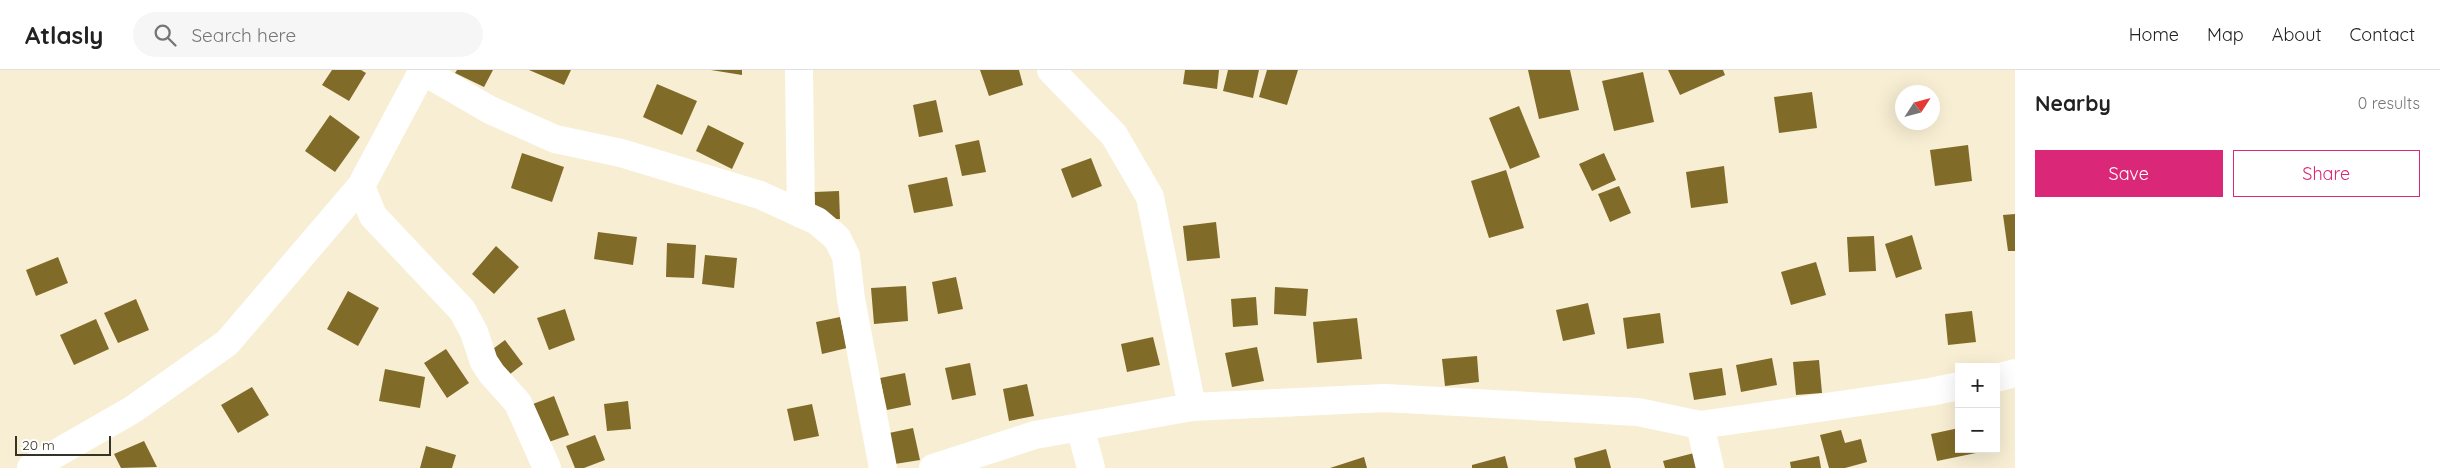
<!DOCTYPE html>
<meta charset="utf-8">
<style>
:root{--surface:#fff;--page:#f6f6f6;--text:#222;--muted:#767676;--line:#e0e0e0;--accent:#db2777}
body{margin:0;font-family:Quicksand,sans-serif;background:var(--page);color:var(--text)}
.controls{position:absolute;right:15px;bottom:15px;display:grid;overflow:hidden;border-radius:0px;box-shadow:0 5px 20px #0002}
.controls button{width:45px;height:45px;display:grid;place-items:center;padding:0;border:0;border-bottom:1px solid var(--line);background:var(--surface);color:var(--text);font:25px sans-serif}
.compass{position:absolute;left:1895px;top:15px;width:45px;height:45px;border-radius:50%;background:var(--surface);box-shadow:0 5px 20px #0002;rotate:54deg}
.scale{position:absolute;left:15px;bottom:12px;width:96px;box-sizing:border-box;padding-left:5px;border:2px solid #353227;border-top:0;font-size:14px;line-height:18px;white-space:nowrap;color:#353227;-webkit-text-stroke:4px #fff;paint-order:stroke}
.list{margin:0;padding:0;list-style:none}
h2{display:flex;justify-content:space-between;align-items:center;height:65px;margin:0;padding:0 20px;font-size:21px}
h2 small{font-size:16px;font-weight:400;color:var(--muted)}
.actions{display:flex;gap:10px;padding:15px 20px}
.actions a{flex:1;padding:11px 0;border:1px solid var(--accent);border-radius:0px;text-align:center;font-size:18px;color:var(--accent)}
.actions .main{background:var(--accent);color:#fff}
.icon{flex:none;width:28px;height:28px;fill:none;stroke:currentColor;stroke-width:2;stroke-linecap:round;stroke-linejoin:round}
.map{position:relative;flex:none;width:2015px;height:398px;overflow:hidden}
header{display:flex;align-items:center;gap:30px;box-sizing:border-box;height:70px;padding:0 25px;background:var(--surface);border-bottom:1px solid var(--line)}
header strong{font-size:24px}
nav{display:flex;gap:28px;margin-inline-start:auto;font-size:18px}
.search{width:350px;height:45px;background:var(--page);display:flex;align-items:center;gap:12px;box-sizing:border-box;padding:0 18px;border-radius:28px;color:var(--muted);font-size:19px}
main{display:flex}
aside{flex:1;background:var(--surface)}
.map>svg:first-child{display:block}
.building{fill:#806b28}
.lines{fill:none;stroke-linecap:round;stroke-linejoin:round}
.street{stroke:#fff;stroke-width:28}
</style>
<header>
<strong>Atlasly</strong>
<div class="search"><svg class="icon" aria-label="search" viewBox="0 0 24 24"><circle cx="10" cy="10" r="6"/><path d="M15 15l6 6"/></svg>Search here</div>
<nav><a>Home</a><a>Map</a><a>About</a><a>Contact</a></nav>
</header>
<main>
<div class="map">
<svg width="2015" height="398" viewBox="0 0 2015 398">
<rect width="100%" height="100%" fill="#f7eed3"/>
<path class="building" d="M332,0H361L366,3L349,31L322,15Z
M457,0H493L484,17L455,3Z
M529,0H571L564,15Z
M711,0H742V5Z
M980,0H1019L1023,15L989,26Z
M1185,0H1219L1217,19L1183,14Z
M1228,0H1259L1253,28L1223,21Z
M1267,0H1298L1287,35L1259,27Z
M1528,0H1570L1579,40L1539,49Z
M1668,0H1723L1725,5L1680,25Z
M1643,2L1654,52L1614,61L1602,11Z
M657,14L697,31L682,65L643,47Z
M1812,22L1817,58L1779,63L1774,27Z
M936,30L943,62L919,67L913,35Z
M1519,36L1540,87L1510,99L1489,48Z
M330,45L360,67L335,102L305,81Z
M708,55L744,73L732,99L696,81Z
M979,70L986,102L962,106L955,75Z
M1968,75L1972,111L1935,116L1930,80Z
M522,83L564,97L552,132L511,118Z
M1604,83L1616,110L1592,121L1579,94Z
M1091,88L1102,116L1072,128L1061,99Z
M1724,96L1728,133L1691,138L1686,102Z
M1506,100L1524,158L1489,168L1471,111Z
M947,107L953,136L914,143L908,115Z
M1619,116L1631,143L1610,152L1598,124Z
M839,121L840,149L816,150L814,122Z
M2015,144V181H2008L2003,145Z
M1216,152L1220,188L1187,191L1183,156Z
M598,162L637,167L633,195L594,189Z
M1912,165L1922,199L1896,208L1885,174Z
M1874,166L1876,201L1849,202L1847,167Z
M667,173L696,175L694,208L666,207Z
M496,176L519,197L494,224L472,204Z
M705,185L737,188L734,218L702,214Z
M58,187L68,213L36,226L26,200Z
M1816,192L1826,225L1791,235L1781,202Z
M956,207L963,239L938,244L932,212Z
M906,216L908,251L874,254L871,218Z
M1275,217L1308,219L1306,246L1274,244Z
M348,221L379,238L358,276L327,259Z
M1256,227L1258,255L1233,257L1231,229Z
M136,229L149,260L118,273L104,243Z
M1588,233L1595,264L1563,271L1556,240Z
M565,239L575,270L549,280L537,248Z
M1972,241L1976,272L1948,275L1945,244Z
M1660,243L1664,273L1627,279L1623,248Z
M840,247L847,278L822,284L816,252Z
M1357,248L1362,289L1317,293L1313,252Z
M96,249L109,279L74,295L60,265Z
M1153,267L1160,295L1127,302L1121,274Z
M505,270L523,294L500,312L482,287Z
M1257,277L1264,311L1232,317L1225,283Z
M446,279L469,313L447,328L424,293Z
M1477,286L1479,312L1445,316L1442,289Z
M1772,288L1777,315L1741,322L1736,295Z
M1819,290L1822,323L1796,325L1793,292Z
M970,293L976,325L952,330L945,298Z
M1722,298L1726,325L1694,330L1689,303Z
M385,299L425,307L420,338L379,331Z
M905,303L911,335L887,340L880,308Z
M1027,314L1034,346L1009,351L1003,319Z
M252,317L269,345L238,363L221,335Z
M554,326L569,365L540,375L525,337Z
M628,331L631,359L607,361L604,334Z
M812,334L819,366L794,371L787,339Z
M913,358L920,390L895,394L889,363Z
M1959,358V379H1975L1976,383L1937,391L1931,364Z
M1841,360L1845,373L1861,369L1867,392L1845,398H1829L1820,365Z
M595,365L605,390L584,398H575L566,376Z
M144,371L157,397L121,398L114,384Z
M426,376L456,385L452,398H420Z
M1606,379L1611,398H1576L1574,388Z
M1694,383L1697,398H1665L1663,391Z
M1505,386L1508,398H1472V395Z
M1819,386L1821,398H1791L1790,392Z
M1364,387L1367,398H1330Z"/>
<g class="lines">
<path class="street" d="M421,0L490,40L555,69L621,83L760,125L817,151L837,168L846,186L851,229L883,398
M423,0L361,116L373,146L462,240L474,262L484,292L492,304L518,333L547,398
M799,0L801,144
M1051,0L1114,65L1150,127L1192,337
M1996,308L2015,303
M1700,355L1710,398
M1080,357L1091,398
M31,398L132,340L227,273L361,116
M933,398L1035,365L1192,337L1385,328L1638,342L1700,355L1930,322L1959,316"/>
</g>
</svg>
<div class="controls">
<button>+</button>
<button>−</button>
</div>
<svg class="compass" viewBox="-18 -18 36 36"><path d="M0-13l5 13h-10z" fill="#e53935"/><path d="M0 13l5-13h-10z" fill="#767676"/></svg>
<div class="scale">20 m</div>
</div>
<aside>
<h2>Nearby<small>0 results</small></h2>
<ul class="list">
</ul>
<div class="actions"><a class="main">Save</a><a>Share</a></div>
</aside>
</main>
